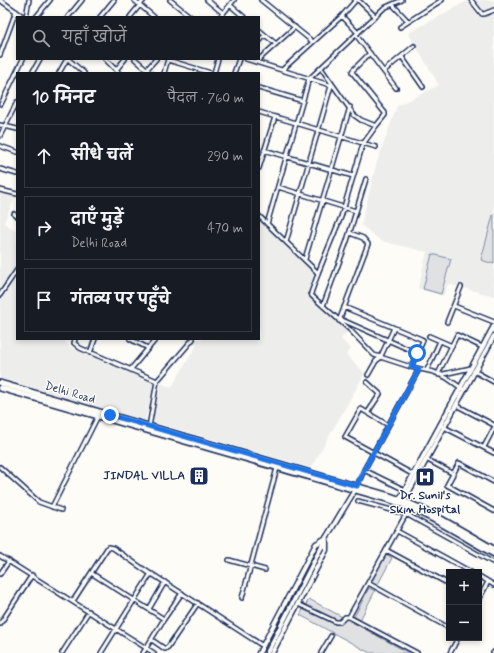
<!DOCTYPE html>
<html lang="hi">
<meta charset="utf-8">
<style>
:root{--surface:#171b24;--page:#20242c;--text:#f1f3f6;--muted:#9ea1a6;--line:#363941}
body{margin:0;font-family:Mynerve,"Playpen Sans Deva",sans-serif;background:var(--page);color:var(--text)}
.controls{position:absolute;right:12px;bottom:12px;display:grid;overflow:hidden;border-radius:0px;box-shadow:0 2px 6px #0003}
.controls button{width:36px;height:36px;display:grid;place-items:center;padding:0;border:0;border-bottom:1px solid var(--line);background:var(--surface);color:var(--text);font:20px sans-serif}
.stop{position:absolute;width:12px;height:12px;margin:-9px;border:3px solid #1a73e8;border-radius:50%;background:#fff}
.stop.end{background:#1a73e8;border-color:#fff;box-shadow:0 1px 4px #0008}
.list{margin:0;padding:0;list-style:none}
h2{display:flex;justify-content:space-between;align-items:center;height:52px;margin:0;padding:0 16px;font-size:17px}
h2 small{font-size:13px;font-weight:400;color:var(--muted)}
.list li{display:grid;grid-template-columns:26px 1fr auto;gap:12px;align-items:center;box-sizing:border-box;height:64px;margin:0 8px 8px;padding:0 8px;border:1px solid var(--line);border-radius:0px}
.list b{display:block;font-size:15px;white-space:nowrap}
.list p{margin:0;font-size:13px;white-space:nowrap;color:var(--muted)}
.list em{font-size:13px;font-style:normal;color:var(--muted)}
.icon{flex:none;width:22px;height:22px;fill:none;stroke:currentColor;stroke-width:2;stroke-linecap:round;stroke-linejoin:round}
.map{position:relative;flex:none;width:494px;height:653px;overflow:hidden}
.search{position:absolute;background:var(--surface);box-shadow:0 2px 6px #0003;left:16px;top:16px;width:244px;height:44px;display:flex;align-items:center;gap:10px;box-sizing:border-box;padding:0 14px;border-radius:0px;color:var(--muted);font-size:15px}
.panel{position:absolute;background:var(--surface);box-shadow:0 2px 6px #0003;left:16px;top:72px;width:244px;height:268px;border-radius:0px}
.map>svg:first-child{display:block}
.built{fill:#edeeec}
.green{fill:#e0e1e3;stroke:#7e88a0}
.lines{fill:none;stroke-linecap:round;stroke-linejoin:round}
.street-casing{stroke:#1b2f5e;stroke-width:6}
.secondary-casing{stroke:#1b2f5e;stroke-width:7}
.primary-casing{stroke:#1b2f5e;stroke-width:8}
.street{stroke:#fdfcf7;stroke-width:3}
.secondary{stroke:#fdfcf7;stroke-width:4}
.primary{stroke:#fdfcf7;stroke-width:4.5}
.route{stroke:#1a73e8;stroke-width:5}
.labels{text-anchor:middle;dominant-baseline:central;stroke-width:3;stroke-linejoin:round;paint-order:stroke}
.street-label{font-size:12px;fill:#1b2f5e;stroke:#fdfcf7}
.poi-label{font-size:12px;font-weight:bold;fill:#1b2f5e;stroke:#fdfcf7;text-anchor:end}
</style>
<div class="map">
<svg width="494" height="653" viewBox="0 0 494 653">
<rect width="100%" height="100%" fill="#fdfcf7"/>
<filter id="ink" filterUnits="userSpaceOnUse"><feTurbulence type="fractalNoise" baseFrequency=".025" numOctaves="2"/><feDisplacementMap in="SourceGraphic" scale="8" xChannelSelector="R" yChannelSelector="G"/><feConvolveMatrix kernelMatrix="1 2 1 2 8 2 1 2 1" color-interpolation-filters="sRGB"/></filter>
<g filter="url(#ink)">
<path class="built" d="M469,0H494V296L448,284L443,296L418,288L427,252L381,241L361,225L376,165L397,106L439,85L408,33Z
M0,193L15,197L4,223L17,231V339H63L70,347L154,383L145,421L0,378Z
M259,217L312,269L314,274L309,295L348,331L341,339L351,349L346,355L365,373L311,468L152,422L161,383L171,388L197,345L191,339H259Z"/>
<path class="green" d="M493,215H494V264L481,260Z
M432,254L451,259L441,294L423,289Z
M386,554L392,558L377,586L371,583Z
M369,588L375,591L360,620L354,617Z
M309,599L409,653H370L300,615Z"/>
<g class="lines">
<g class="street-casing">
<path id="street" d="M0,0L24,17
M134,0L154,17
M170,0L191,17
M207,0L223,13
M261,0L313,42
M358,0L375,16
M471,0L482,14H484L494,10
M230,5L244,17
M393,5L408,21
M342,16L358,33
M26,17L29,0
M36,17L50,0
M68,17L82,0
M100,17L114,0
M130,17L144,0
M220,17L234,0
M400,27L442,0
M259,30L276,44
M356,35L396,88
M259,42L265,35
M370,53L353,70L352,72L385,113V115L376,126
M0,55L16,11
M402,57L423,87
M68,59L84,73
M105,59L119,73
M135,59L151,73
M246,59L333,86
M168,60L211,73
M256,62L295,27
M147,69L156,59
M116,70L125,59
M282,70L342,16L356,0
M384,71L414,46
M32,73L40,59
M59,73L67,59
M164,73L168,59
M214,73L218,59
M234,73L239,59
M259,88L303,101
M1,104L23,59
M259,112L376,147
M0,125L17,129
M0,136L17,102
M0,146L17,152
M264,150L353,176
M259,168L275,117
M0,169L17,174
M278,187L356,211
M0,190L17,194
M14,214L17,216
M259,216L317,272L318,274L311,293L312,296L349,329L374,355L411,367L434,372L447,378L464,390
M267,224L309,79L384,8L402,0
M286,242L331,86
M305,259L350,107
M318,273L341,217L363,144L376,126L361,120L354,115L321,68
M0,295L17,270
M323,306L347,241L366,179
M454,306L494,322
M344,307L421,339L423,340L422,343L411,367
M340,319L417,353
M339,321L368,244L363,238L350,233
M447,322L461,287
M429,336L452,346
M75,339L74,343L80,348L157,381
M130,339L148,348
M90,353L95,339
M131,369L156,339
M427,370L440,341
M474,371L494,382
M438,374L457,335L482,347
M368,375L376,361L380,358L394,328
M439,375L471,368
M367,382L380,394L368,412
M456,405L494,425
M388,425L361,409L345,437L414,475
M440,425L494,453
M149,427L157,381L193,339
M484,447L494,428
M426,459L452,473
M0,467L39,502L61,510
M364,470L405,490
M494,482L459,463L447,485L494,511
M357,486L364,470L419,369
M358,501L406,514L494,563
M52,507L98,416
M397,531L471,572
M386,550L449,584
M0,556L154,653
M229,560L265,570
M91,573L164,619L143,653
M0,574L9,561
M479,576L494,585
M368,583L449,628
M242,598L277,468
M479,599L488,582
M73,601L108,547L113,548L152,575
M298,604L336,622H340L345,617H349L417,653
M149,609L165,582
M349,617L410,507
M164,619L182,593
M0,624L32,575
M152,640L165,649L168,647L198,603
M62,653L89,611
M101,653L150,575L152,574L263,646
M321,653L331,636
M450,653L458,638
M493,653L494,652"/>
</g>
<g class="secondary-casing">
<path id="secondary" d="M399,501L494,326
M402,504L494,336
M259,653L316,544L326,538
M267,653L326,538L356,488
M272,653L326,550V541"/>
</g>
<g class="primary-casing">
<path id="primary" d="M0,383L390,496C427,508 460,530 494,549
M0,388L390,500C427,513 460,535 494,554"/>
</g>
<use href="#street" class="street"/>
<use href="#secondary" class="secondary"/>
<use href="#primary" class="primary"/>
</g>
</g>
<g class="lines" filter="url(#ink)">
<path class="route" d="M110,415L357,486L364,470L419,369L411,367L417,353"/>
</g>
<defs>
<g id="building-square" transform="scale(1)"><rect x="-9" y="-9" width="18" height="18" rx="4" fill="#1b2f5e" stroke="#fdfcf7"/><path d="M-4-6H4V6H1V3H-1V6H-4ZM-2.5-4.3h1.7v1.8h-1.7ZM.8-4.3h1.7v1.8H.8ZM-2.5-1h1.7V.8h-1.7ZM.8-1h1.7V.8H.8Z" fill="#fff"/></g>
<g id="hospital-square" transform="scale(1)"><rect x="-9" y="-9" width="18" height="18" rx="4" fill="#1b2f5e" stroke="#fdfcf7"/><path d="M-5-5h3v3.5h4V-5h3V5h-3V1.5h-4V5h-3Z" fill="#fff"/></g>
</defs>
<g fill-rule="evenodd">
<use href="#building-square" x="199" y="476"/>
<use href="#hospital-square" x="425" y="477"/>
</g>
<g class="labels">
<g class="street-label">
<text transform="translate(70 393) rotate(16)">Delhi Road</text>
</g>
<g class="poi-label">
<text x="185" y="476">JINDAL VILLA</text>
<text x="425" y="496" text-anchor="middle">Dr. Sunil's<tspan x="425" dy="14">Skin Hospital</tspan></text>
</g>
</g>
</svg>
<div class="controls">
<button>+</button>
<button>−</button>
</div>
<div class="stop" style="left:417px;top:353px"></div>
<div class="stop end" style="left:110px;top:415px"></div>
<div class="search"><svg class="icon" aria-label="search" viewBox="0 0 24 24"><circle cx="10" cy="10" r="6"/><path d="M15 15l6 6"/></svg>यहाँ खोजें</div>
<section class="panel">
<h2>10 मिनट<small>पैदल · 760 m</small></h2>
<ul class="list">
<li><svg class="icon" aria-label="ahead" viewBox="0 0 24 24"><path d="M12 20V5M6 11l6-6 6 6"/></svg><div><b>सीधे चलें</b></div><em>290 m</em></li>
<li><svg class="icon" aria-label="right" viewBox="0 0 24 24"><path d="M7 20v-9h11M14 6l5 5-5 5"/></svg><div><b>दाएँ मुड़ें</b><p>Delhi Road</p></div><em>470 m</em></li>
<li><svg class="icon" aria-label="arrive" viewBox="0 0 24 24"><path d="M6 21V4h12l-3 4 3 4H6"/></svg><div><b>गंतव्य पर पहुँचे</b></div></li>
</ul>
</section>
</div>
